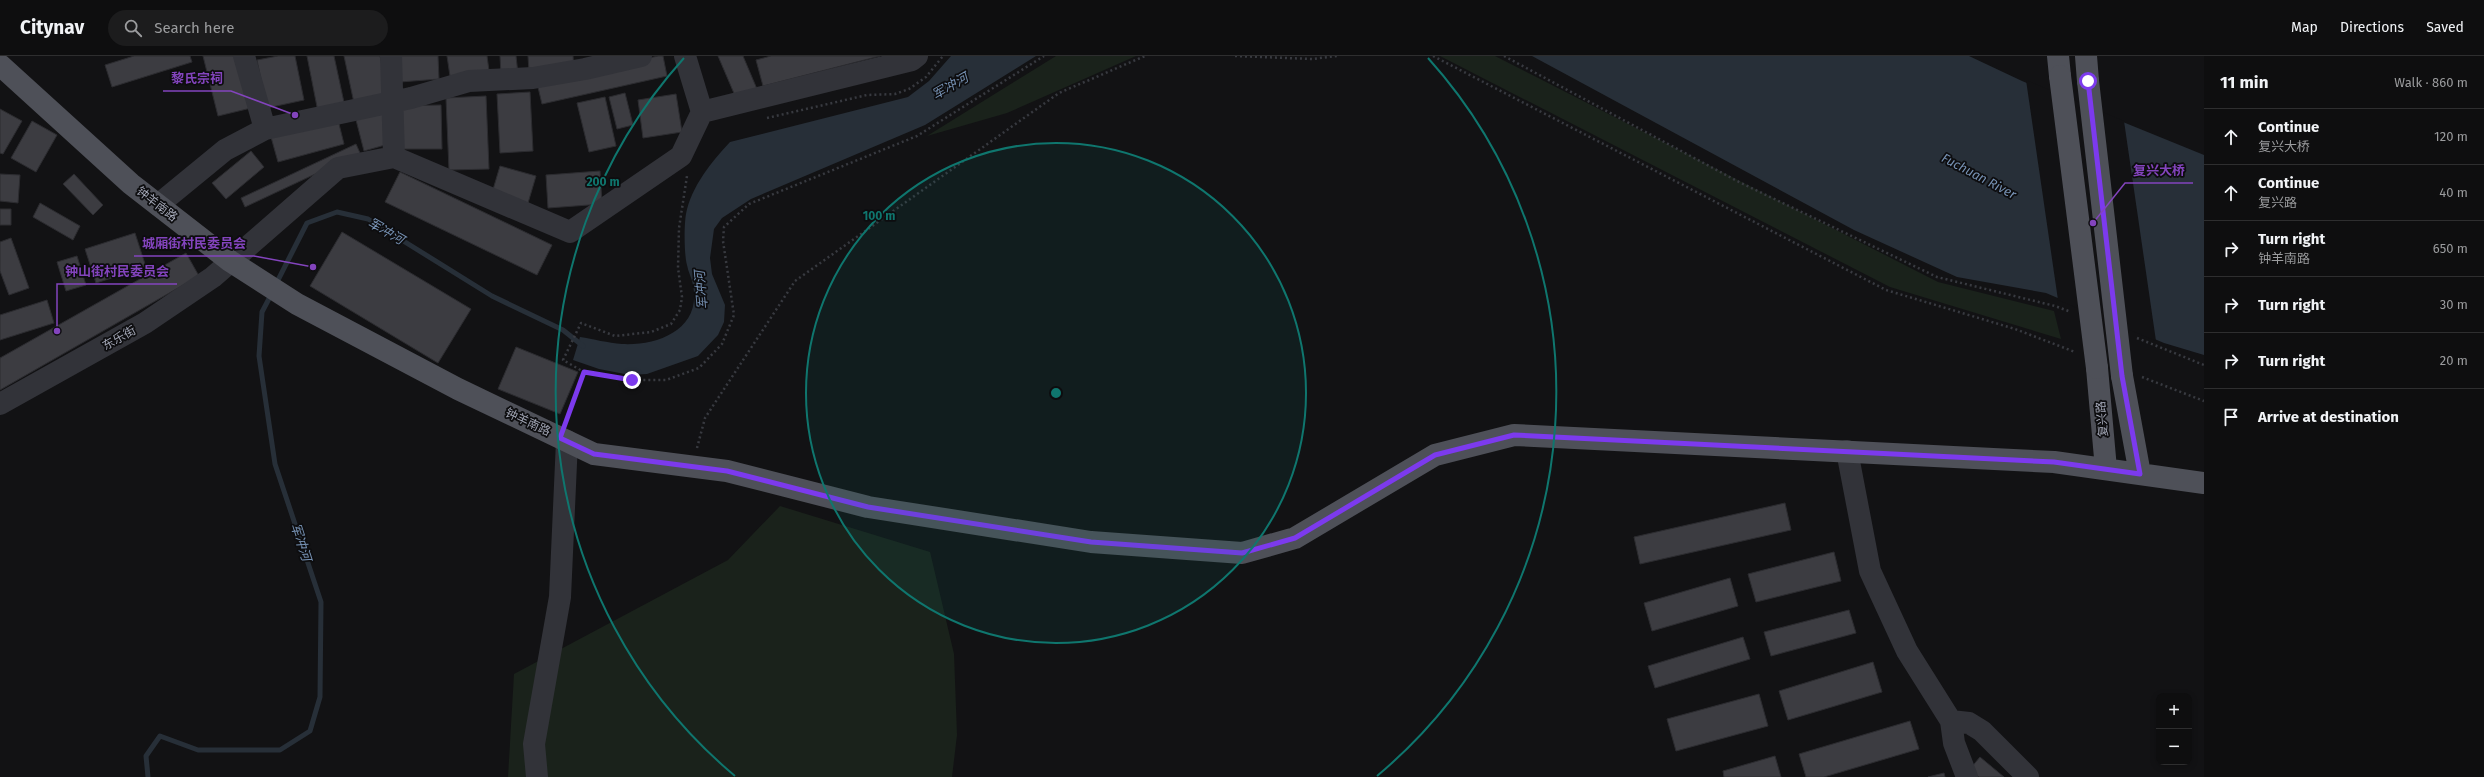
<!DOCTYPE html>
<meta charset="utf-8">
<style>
:root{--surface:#0e0e0f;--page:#1c1c1d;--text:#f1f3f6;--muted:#9b9c9e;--line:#2e2e2f}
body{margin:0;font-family:"Fira Sans","Noto Sans SC",sans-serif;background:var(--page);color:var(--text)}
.controls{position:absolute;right:12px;bottom:12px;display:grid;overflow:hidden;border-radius:8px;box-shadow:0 2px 6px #0003}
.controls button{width:36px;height:36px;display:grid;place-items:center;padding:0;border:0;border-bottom:1px solid var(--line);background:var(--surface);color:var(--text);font:20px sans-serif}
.stop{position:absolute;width:12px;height:12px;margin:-9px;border:3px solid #7c3aed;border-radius:50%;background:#fff}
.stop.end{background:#7c3aed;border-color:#fff;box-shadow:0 1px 4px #0008}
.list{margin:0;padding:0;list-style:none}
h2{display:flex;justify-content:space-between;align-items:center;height:52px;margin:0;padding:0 16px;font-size:17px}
h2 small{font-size:13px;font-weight:400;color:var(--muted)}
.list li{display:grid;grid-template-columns:26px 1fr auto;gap:12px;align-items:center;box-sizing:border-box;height:56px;padding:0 16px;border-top:1px solid var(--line)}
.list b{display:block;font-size:15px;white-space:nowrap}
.list p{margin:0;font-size:13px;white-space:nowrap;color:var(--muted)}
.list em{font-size:13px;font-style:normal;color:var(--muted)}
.icon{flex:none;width:22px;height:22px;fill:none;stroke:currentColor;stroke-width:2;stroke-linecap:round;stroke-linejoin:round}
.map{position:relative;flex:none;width:2204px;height:721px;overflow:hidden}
header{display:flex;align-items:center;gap:24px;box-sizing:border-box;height:56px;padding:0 20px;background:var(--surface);border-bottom:1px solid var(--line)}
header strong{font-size:19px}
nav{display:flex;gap:22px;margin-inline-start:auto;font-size:14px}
.search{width:280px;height:36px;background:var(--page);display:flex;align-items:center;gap:10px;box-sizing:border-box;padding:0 14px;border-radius:22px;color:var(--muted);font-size:15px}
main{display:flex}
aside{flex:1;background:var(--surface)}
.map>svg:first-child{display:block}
.green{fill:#1a221b}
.water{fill:#272f38}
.pier{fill:#121214}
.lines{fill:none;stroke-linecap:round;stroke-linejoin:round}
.stream{stroke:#272f38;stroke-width:5}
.building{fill:#3c3c41;stroke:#2c2c30}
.path{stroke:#383a40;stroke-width:2.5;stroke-dasharray:2 3;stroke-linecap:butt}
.minor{stroke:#323339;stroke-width:22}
.major{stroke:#4e5058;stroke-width:22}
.major-bridge{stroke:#4e5058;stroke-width:22}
.route{stroke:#7c3aed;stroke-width:5}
.ring{fill:none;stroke:#0f766e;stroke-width:2}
.labels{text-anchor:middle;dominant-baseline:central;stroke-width:3.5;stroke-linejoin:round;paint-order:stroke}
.street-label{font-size:12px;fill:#a2a6b5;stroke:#0d0d0f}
.water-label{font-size:13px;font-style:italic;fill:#7691b3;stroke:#0d0d0f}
.centre{fill:#0f766e;stroke:#0d0d0f;stroke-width:2}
.ring-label{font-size:12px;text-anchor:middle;font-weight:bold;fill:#0f766e;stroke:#0d0d0f;stroke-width:3.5;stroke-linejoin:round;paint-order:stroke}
.leader{fill:none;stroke:#8344bd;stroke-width:1.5}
.callout-dot{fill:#8344bd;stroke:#0d0d0f;stroke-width:1.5}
.callout-label{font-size:13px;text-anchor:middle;font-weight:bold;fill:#8344bd;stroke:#0d0d0f;stroke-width:3.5;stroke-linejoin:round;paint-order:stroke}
</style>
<header>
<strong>Citynav</strong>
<div class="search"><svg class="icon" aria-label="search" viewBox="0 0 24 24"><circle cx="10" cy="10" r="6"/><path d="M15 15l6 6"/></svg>Search here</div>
<nav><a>Map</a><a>Directions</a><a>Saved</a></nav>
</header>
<main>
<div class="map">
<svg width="2204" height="721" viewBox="0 0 2204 721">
<rect width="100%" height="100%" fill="#121214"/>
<path class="green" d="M1056,0H1136L1007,57L927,80Z
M1440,0H1495L1938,226L2054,255L2061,283L1890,231Z
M780,450L930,496L954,598L957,679L952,721H508L514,618L728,504Z"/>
<path class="water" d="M951,0H1036L925,69L751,143L722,162L714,173L710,202L712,218L725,249L724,266L718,279L698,300L647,318L630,319L599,313L573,304L580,281C593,283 608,287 622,288C658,290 702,273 693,229C692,222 688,216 687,209C684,198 684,169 686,158C691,131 712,105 730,86L908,41L929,25Z
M1532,0H1969L2022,25L2204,99V299L2164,287L2046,237L1957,221L1854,174Z"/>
<path class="pier" d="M2026,24L2124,65L2156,285L2058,244Z"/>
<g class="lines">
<path class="stream" d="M276,228L307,167L337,156L368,163L492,240L563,274L583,290
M148,721L146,700L160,680L198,694H280L310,675L320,641L321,546L275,408L259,300L262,256L272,237"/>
</g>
<path class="building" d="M134,0H190L192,6L112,31L105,9Z
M203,0H238L251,52L218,60Z
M278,0H295L304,44L267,52L257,4Z
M307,0H334L345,51L318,56Z
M344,0H380L388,40L354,47Z
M399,0H438L439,23L400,26Z
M447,0H487L490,22L451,27Z
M500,0H516L518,18L501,20Z
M528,0H573L574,13L529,16Z
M658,0H663L667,20L542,48L537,27Z
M718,0H743L757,33L736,42Z
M771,0H880L763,30L756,4Z
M530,36L533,95L500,97L497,38Z
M625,37L633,69L617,73L609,41Z
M676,38L682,76L643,82L638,44Z
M486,40L489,113L449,114L446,42Z
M605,41L616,90L589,96L577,47Z
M441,49L442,93H397L396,50Z
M0,53L22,65L3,98L0,97Z
M382,53L392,87L364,95L355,60Z
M338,64L344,88L278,106L271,81Z
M32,65L57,79L36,116L11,102Z
M356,88L360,97L245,151L241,142Z
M251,95L264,111L226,143L212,127Z
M500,110L536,120L528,147L492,137Z
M600,115L602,148L548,152L546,119Z
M400,116L552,189L537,219L385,146Z
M0,118L20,119L18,147L0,145Z
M74,118L103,149L93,159L63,128Z
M40,147L80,170L73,184L33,161Z
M0,153H11V169H0Z
M342,176L471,253L438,307L310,230Z
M135,177L146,211L96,227L85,193Z
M11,182L29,232L9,239L0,215V186Z
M186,197L199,220L0,334V302Z
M77,200L86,229L66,235L57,206Z
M47,244L54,267L0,284V259Z
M516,291L578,316L560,358L498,333Z
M1785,447L1791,474L1640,508L1634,481Z
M1834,496L1841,525L1756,546L1748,518Z
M1730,522L1738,550L1652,575L1644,547Z
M1849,554L1856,577L1771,600L1764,576Z
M1743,581L1750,603L1655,632L1648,610Z
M1873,606L1882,636L1788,664L1779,635Z
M1759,638L1768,670L1676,695L1667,663Z
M1910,665L1919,693L1824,721H1806L1799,698Z
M1775,700L1781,721H1724L1723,715Z
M1980,701L2004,721H1979L1970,713Z
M1944,717L1945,721H1928Z"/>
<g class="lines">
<path class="path" d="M1235,0L1312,3L1337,0
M1433,0L1886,234L2015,273L2075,296
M1504,0L1739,126L1937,221L2055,250L2071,256
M767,62L867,39L895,38L909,33L926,21L943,0
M2137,282L2204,309
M584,316L632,324H666L699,312L722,288L734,259L723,185L724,171L749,148L917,80L1044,0
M2142,321L2204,345
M567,364L584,316L563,304L581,267L615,280L651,276L671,268L680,254L682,241L678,212L679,172L687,120
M697,392L705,362L795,225L1059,37L1145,0"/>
<path class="minor" d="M244,0L265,73
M391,0L394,101
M685,0L702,56
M158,149L225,94L265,73L411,42L469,25L533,22L585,13L641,0
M0,348L145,267L213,221L338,112L394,101L570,176L681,100L702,56L912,4L917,0
M1847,395L1870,515L1907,595L1951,665L1954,687L1967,721
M1951,665L1969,667L1982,675L2028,721
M537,721L534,688L560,541L567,385"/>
<path class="major" d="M2058,0L2060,20
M2086,0L2088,25
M0,9L131,128L230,205L297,248L458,333L594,398L727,415L868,451L1091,486L1242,497L1295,482L1435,399L1514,379L2054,406L2204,427
M2097,312L2106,413
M2122,320L2140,418"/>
<path class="major-bridge" d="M2060,20L2097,312
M2088,25L2122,320"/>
</g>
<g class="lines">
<path class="route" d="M632,324L584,316L560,382L594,398L727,415L868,451L1091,486L1242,497L1295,482L1435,399L1514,379L2054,406L2140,418L2122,320L2088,25"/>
</g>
<circle cx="1056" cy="337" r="250" fill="#0f766e" fill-opacity=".12"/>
<g class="ring">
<circle cx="1056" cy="337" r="250"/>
<path d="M735 720A500 500 0 0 1 684 2M1428 2A500 500 0 0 1 1377 720"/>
</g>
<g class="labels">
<g class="street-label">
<text transform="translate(157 148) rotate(38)">钟羊南路</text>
<text transform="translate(119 282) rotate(-29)">东乐街</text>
<text transform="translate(2102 363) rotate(-95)">复兴路</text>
<text transform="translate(528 366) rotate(25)">钟羊南路</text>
</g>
<g class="water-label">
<text transform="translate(950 30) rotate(-30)">军冲河</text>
<text transform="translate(1979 120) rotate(28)">Fuchuan River</text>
<text transform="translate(386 175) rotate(30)">军冲河</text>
<text transform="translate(701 234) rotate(-95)">军冲河</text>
<text transform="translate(301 486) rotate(72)">军冲河</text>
</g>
</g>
<circle cx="1056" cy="337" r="6" class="centre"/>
<g class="ring-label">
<text x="603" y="130">200 m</text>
<text x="879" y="164">100 m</text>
</g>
<path class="leader" d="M295 59L231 35H163M2093 167L2125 127H2193M313 211L254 200H134M57 275L57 228H177"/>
<g class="callout-dot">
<circle cx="295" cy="59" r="4"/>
<circle cx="2093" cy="167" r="4"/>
<circle cx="313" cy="211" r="4"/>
<circle cx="57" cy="275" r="4"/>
</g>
<g class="callout-label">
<text x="197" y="27">黎氏宗祠</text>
<text x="2159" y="119">复兴大桥</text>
<text x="194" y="192">城厢街村民委员会</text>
<text x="117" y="220">钟山街村民委员会</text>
</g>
</svg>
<div class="controls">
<button>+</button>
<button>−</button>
</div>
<div class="stop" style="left:2088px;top:25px"></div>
<div class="stop end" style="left:632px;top:324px"></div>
</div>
<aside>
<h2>11 min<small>Walk · 860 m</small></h2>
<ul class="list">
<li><svg class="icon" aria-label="ahead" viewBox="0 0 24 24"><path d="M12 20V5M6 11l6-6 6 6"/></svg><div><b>Continue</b><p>复兴大桥</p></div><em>120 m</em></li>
<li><svg class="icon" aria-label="ahead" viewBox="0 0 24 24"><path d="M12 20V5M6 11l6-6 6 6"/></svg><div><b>Continue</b><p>复兴路</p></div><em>40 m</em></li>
<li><svg class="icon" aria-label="right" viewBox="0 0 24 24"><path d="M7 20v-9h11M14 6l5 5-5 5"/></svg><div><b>Turn right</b><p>钟羊南路</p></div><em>650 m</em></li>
<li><svg class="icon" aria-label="right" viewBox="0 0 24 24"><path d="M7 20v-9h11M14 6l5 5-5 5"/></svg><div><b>Turn right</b></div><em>30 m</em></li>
<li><svg class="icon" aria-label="right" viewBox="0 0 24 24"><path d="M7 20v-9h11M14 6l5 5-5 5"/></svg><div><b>Turn right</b></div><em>20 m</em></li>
<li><svg class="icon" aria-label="arrive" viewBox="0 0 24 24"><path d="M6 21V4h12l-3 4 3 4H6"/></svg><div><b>Arrive at destination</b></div></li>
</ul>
</aside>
</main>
